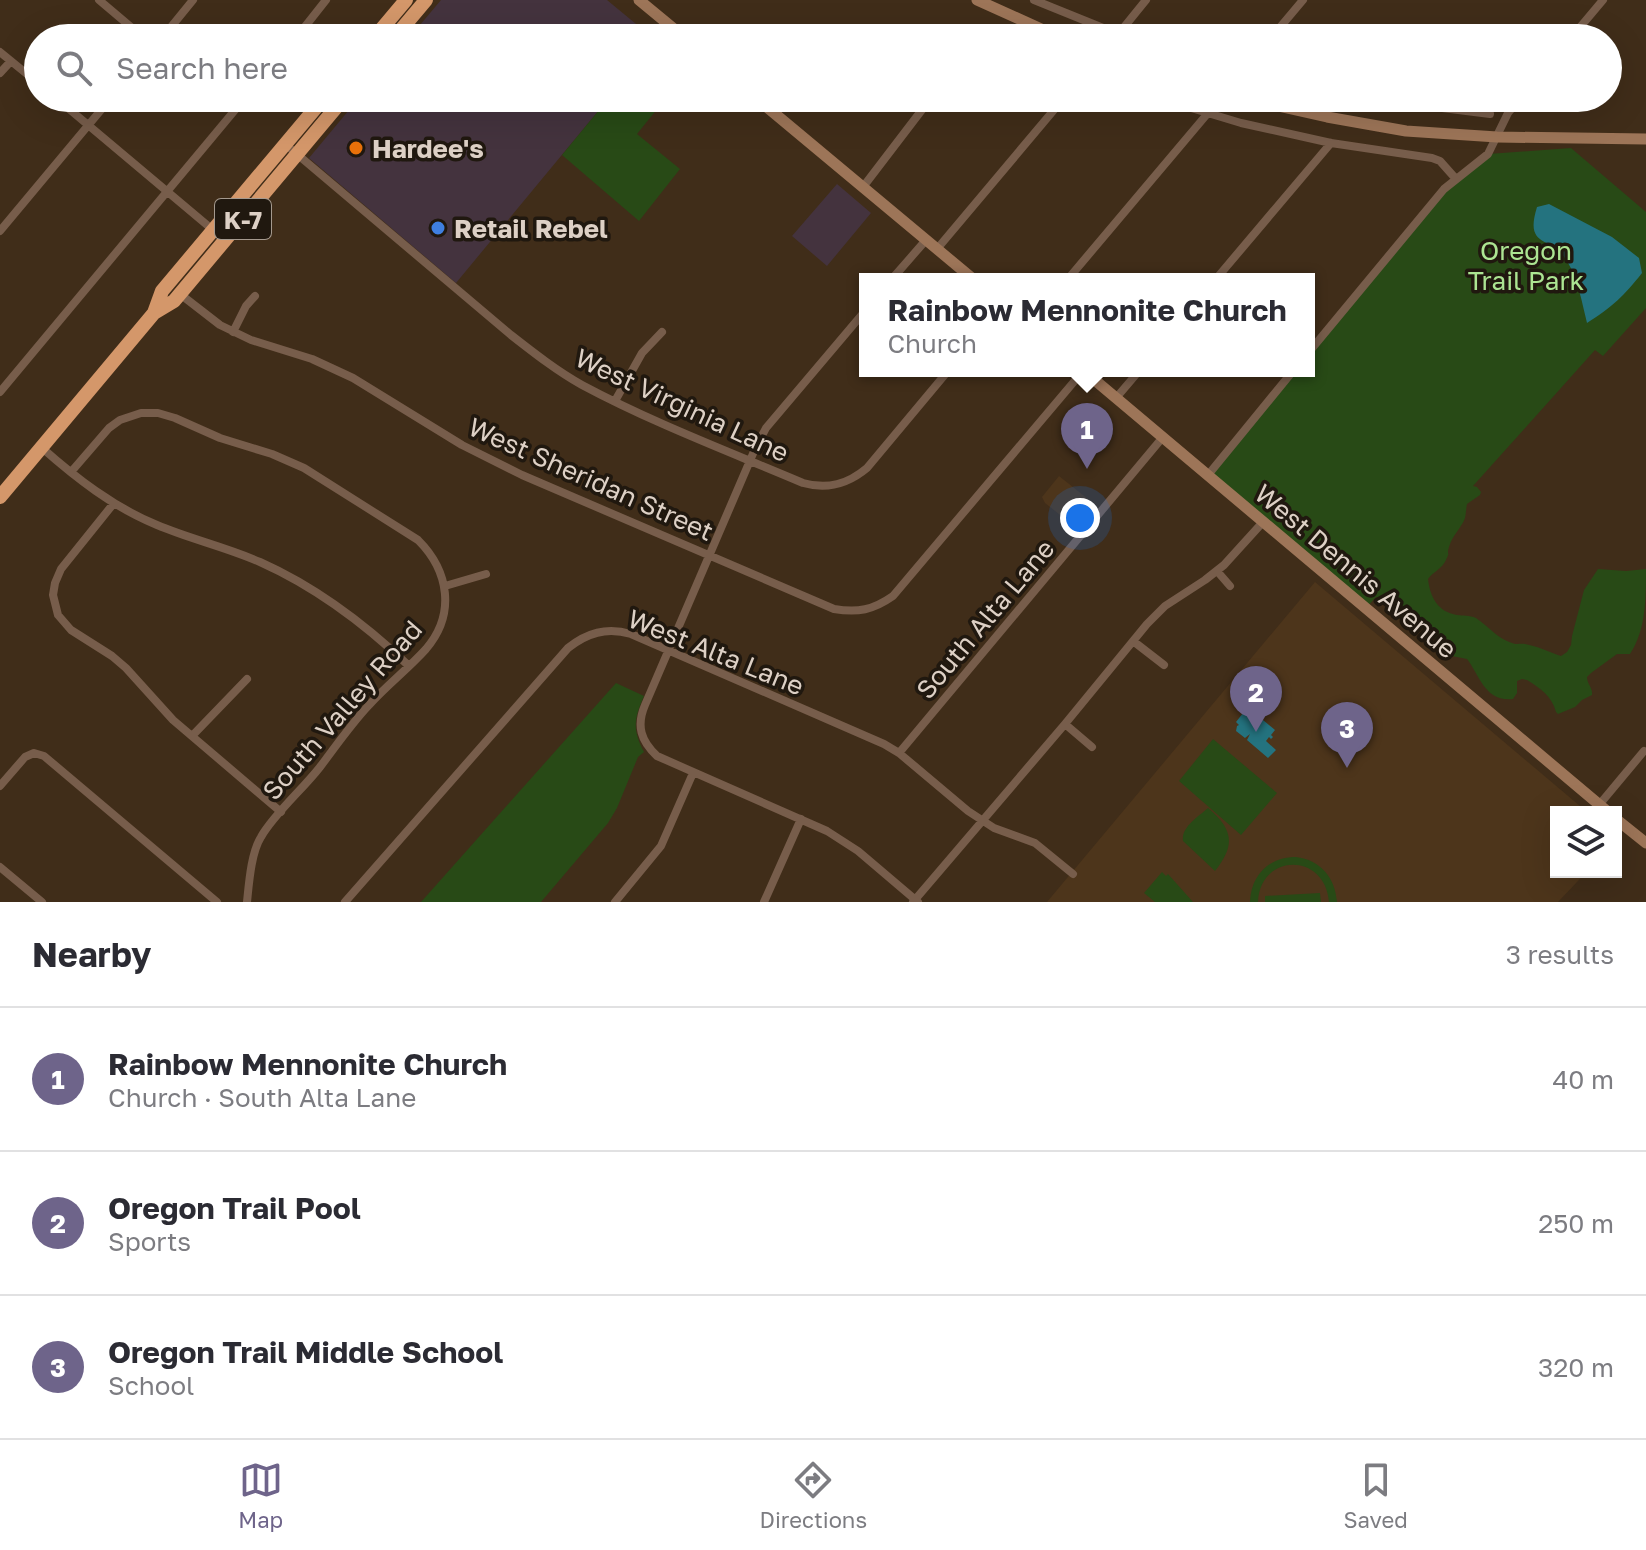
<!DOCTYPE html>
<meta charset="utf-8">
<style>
:root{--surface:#fff;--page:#f2f2f3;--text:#2b2b33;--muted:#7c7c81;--line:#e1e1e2;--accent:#6e648a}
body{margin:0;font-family:"Golos Text",sans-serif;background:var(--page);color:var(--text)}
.controls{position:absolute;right:24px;bottom:24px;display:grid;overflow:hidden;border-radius:0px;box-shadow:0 8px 32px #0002}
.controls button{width:72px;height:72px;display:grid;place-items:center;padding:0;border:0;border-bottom:2px solid var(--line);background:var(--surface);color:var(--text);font:40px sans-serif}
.you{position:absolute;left:1080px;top:518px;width:28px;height:28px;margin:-20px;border:6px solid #fff;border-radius:50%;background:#1a73e8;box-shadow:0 0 0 12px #1a73e833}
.badge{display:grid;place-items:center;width:52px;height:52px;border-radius:50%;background:var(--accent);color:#fff;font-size:26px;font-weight:700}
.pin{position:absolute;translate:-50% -66px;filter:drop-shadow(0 2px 4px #0008)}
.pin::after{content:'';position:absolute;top:42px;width:28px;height:24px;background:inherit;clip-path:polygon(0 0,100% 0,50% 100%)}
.popup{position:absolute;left:859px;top:273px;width:456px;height:104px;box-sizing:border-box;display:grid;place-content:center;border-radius:0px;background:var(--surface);filter:drop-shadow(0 2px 6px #0005);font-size:26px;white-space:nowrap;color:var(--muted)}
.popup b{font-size:30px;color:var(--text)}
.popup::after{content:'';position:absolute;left:50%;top:100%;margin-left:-16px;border:16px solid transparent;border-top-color:var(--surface)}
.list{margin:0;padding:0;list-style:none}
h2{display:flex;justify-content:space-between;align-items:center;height:104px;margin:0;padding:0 32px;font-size:34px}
h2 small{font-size:26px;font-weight:400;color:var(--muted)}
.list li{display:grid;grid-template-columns:52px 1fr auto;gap:24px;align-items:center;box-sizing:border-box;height:144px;padding:0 32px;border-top:2px solid var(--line)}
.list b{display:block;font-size:30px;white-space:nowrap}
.list p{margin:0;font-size:26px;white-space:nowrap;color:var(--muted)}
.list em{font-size:26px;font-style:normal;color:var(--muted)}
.icon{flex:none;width:44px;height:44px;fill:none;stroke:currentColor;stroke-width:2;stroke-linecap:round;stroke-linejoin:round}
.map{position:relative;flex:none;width:1646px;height:902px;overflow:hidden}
.search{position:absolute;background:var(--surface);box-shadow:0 8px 32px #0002;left:24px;right:24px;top:24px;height:88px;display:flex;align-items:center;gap:20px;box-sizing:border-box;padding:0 28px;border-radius:44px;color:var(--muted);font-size:30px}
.sheet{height:536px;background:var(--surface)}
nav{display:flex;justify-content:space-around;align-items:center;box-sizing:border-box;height:112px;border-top:2px solid var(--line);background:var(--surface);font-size:22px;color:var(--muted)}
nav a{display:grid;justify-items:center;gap:4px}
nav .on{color:var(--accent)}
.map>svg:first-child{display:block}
.commercial{fill:#44333e}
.built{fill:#4d351b}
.green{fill:#284a16}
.water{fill:#24737f}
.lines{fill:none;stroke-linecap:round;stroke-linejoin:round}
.street{stroke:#775d4b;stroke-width:8}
.secondary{stroke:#9d7558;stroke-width:11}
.highway{stroke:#d4976a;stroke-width:14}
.food-dot{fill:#e8710a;stroke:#20180f;stroke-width:3}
.shop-dot{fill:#3f7fe0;stroke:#20180f;stroke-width:3}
.labels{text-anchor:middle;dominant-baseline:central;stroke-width:7;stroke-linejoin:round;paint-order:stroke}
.shield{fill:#20180f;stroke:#a4998e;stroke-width:2}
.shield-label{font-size:24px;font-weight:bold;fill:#ddd0c5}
.poi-label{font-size:26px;font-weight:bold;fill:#ddd0c5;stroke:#20180f;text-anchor:start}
.park-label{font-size:26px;fill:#ace592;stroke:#20180f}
.street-label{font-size:26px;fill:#ddd0c5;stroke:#20180f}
</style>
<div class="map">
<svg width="1646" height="902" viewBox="0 0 1646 902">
<rect width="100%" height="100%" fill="#402d19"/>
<path class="commercial" d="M441,0H607L653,38H409Z
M359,98H609L456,283L309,158Z
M837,184L871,213L827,266L792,236Z"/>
<path class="built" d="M1059,476L1088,499L1069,522L1045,503L1042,497Z
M1315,582L1587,812H1556V872H1586L1577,882L1558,902H1047Z"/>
<path class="green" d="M609,98H666L637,134L680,169L639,221L562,155Z
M1571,148L1646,212V308L1603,356L1595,350L1473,486L1477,487L1481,492L1480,495L1467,504C1466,509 1466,513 1465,518C1462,527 1452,536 1449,547C1446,557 1451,550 1446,560C1442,569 1433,572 1428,579C1430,597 1438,612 1457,615C1464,616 1469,615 1476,618C1488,626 1498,639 1512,643C1517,645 1520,643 1525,644C1537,646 1549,652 1561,656L1567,652L1571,645L1572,636L1584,590L1598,569L1626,571L1646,569C1646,599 1646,630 1630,654H1617L1591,673L1587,677C1587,684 1593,688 1592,695L1582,700L1575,707L1558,714L1556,712C1552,696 1540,688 1527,680L1522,679L1517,681V693L1513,699C1485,702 1480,676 1467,659L1447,655L1430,632L1385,600L1376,597L1366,608L1208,475L1293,371H1309V352L1444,189L1488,154Z
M616,683L644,696C634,719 632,729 644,752L638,757L617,808L608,823L541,902H421Z
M1213,739L1277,793L1241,835L1179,781Z
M1208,808C1233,829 1236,845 1215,871L1183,841C1181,827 1198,817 1208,808Z
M1296,857C1320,860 1335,877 1337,902H1329C1325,852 1260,853 1258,902H1250C1251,875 1269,857 1296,857Z
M1162,872L1166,876L1168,874L1193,902H1155L1144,893Z
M1320,893L1321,902H1265V896Z"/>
<path class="water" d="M1549,204L1612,237L1639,258L1642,273C1624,296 1612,307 1587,323C1582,303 1578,279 1567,261C1551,235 1524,249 1537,207Z
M1251,708L1258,724L1263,720L1275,730L1271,735L1273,737L1271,739L1269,737L1266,741L1276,750L1268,758L1247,740L1250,734L1245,738L1236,731L1237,726L1239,725L1236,722L1243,713Z"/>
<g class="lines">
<path class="street" d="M99,0L144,38
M1034,0L1128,38
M1116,37L1146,0
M162,38L193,0
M296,38L326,0
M982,38L988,31L1003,38
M1271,38L1303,0
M1571,38L1603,0
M0,52L38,83
M0,73L11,61
M56,98L213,230
M1158,98L1241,123L1331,143L1432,158L1440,161L1456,179
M1363,98L1490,114
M285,144L511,335C534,353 557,371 582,385C653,423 730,452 803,483C828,490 848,484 867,468L948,371
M863,187L931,98
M0,231L111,98
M937,249L1064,98
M892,279L926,240
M1068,279L1208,113L1219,98
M1216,279L1331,143
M180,294L220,325L251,340L312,359L353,378L462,445L522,475L834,609C858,613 873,610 893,596L1083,371
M865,311L766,428L755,449L645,705C636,726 641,741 657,756L827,831L858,851L918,902
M233,332L246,306L255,296
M1309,352L1444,189L1488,154L1508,113L1521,98
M0,392L245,98
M1116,398L1139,371
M615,401L642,353L662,332
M41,447C76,478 113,507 157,525C190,539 226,547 260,562C316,587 364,623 409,666
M71,472L109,428L120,420L141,413H158L175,418L220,438L272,454L304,468L418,540C449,571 456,614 426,649C408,669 387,685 369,705C351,724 336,746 320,767C303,789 274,814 261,837C251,853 249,883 247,902
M1208,475L1293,371
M114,503L61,569L55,583L53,595L58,615L71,630L112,656L126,668L173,720L281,812
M1217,571L1230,586
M445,586L486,574
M1133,641L1164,665
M1065,724L1092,747
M192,736L247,679
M899,753L1163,437
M0,786L25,757L34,753L44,756L217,902
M1599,805L1644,751
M0,867L42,902
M345,902L568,648C587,633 606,627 631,634L884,744L899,753L968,811L994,828L1035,843L1073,874
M615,902L661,846L693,773
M764,902L801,819
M913,902L1065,724L1147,624L1165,606L1205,580L1224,565L1263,522"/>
<path class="secondary" d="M639,0L685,38
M977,0L1061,38
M756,98L973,279
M1243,98L1327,117L1406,131L1497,137L1646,139
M1084,371L1608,812
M1616,819L1646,843"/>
<path class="highway" d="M374,38L406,0
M394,38L426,0
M154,313L162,291L324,98
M0,497L154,313L174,301L344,98"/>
</g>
<circle class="food-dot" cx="356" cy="148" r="8"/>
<circle class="shop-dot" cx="438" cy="228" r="8"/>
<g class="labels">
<rect class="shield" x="215" y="199" width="56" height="40" rx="6"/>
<g class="shield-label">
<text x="243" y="219">K-7</text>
</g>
<g class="poi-label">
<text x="372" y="148">Hardee's</text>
<text x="454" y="228">Retail Rebel</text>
</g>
<g class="park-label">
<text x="1526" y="250">Oregon<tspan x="1526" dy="30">Trail Park</tspan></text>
</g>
<g class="street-label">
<text transform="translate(682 405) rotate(25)">West Virginia Lane</text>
<text transform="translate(591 479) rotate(24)">West Sheridan Street</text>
<text transform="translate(1356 571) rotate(40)">West Dennis Avenue</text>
<text transform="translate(985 619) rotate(-50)">South Alta Lane</text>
<text transform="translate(716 652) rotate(22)">West Alta Lane</text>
<text transform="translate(342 710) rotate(-49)">South Valley Road</text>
</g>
</g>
</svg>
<div class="controls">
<button><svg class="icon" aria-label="layers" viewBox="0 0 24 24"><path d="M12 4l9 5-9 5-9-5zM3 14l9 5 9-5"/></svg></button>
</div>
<div class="you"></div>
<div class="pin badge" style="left:1087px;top:469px">1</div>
<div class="popup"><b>Rainbow Mennonite Church</b>Church</div>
<div class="pin badge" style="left:1256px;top:732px">2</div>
<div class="pin badge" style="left:1347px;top:768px">3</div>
<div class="search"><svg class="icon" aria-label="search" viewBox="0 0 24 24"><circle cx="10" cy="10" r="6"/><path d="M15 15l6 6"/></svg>Search here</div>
</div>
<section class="sheet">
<h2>Nearby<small>3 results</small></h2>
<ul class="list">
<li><span class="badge">1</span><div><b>Rainbow Mennonite Church</b><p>Church · South Alta Lane</p></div><em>40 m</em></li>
<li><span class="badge">2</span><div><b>Oregon Trail Pool</b><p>Sports</p></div><em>250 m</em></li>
<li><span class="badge">3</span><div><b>Oregon Trail Middle School</b><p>School</p></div><em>320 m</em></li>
</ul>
</section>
<nav>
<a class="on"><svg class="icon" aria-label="map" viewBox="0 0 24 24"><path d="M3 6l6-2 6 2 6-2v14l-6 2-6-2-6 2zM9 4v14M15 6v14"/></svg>Map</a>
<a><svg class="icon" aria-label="directions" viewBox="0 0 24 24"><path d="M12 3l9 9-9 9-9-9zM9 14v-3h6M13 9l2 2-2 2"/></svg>Directions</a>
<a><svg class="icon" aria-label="saved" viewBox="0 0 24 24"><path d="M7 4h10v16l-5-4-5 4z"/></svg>Saved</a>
</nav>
